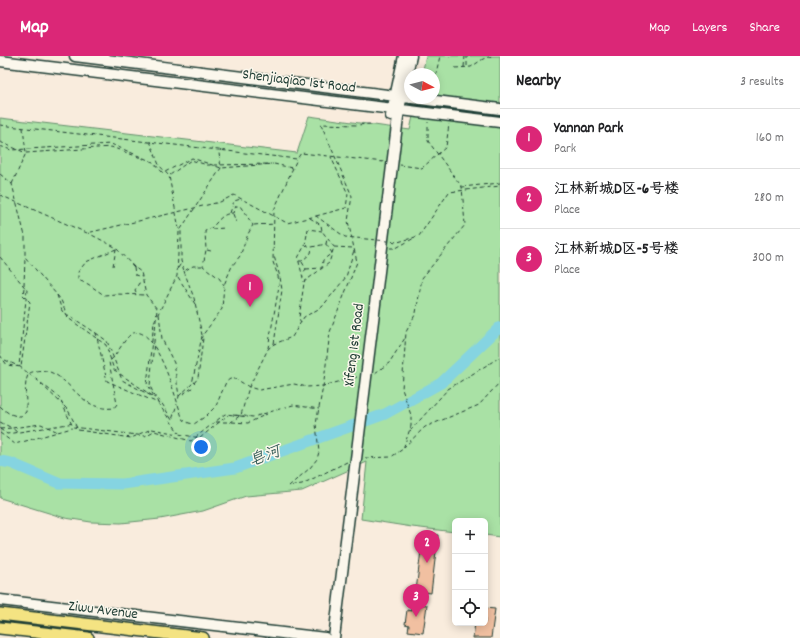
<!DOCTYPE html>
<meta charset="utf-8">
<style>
:root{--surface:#fff;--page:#f2f2f2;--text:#202124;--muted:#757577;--line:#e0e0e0;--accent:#db2777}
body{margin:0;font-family:Dekko,"LXGW WenKai TC",sans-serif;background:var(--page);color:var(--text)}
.controls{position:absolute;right:12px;bottom:12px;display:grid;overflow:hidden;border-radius:6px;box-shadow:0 2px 10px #0003}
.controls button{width:36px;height:36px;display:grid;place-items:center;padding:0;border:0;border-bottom:1px solid var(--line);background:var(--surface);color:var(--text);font:20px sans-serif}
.compass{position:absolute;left:404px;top:12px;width:36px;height:36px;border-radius:50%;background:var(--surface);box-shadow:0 2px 10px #0003;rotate:97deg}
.you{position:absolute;left:201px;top:391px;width:14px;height:14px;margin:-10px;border:3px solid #fff;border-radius:50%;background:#1a73e8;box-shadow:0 0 0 6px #1a73e833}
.badge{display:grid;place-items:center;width:26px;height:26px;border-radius:50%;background:var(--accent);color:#fff;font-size:13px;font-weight:700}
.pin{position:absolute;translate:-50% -33px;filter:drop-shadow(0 1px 2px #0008)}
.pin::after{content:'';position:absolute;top:21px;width:14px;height:12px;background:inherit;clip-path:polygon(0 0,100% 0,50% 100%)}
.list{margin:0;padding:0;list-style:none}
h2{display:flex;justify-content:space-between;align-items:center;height:52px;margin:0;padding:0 16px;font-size:17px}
h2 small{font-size:13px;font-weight:400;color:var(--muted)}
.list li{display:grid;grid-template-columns:26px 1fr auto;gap:12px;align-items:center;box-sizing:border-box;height:60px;padding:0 16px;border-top:1px solid var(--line)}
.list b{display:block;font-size:15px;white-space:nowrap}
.list p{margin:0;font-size:13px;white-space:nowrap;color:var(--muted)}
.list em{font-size:13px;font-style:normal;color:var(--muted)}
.icon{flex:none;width:22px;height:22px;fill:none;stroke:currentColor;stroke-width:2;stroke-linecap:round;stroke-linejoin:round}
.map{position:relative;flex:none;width:500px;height:582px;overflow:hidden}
header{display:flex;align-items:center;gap:24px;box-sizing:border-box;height:56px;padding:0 20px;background:var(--accent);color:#fff}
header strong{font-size:19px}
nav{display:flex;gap:22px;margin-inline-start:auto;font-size:14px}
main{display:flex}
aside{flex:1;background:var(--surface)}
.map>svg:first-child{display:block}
.green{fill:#a9e1a5;stroke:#648f6c}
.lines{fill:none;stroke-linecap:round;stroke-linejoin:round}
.river{stroke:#85d4e1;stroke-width:11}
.building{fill:#f1c0a1;stroke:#1f3d34}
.secondary-casing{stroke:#1f3d34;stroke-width:13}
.primary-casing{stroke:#1f3d34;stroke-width:14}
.path{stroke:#1f3d34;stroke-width:1;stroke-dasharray:4 3;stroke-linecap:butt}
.secondary{stroke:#fbf7ec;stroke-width:10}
.primary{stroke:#f4e382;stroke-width:11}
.path-bridge{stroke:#1f3d34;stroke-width:1;stroke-dasharray:4 3;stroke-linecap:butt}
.labels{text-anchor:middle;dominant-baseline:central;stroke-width:3;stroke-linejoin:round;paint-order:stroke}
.street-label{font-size:15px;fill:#1f3d34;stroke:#fbf7ec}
.water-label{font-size:16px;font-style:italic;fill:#335b57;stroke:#fbf7ec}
</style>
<header>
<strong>Map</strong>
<nav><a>Map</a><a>Layers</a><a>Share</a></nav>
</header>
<main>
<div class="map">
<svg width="500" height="582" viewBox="0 0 500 582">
<rect width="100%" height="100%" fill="#f9ecdd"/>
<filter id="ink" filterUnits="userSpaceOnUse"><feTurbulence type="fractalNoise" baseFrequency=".025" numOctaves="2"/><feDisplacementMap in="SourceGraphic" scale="8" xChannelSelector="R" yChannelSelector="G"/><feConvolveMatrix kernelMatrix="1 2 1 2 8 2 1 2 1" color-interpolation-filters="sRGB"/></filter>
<g filter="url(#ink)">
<path class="green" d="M426,0H500V481L485,479V465H455V476L412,471L361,463L367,406L302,435L246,440L203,455L160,463L121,467L91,466L65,462L0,442V62L297,97L309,60L410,74L417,42H434V18H422Z"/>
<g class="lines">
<path class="river" d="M0,405L11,407L58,427L123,428L235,412L385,358L441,327L500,271"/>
</g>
<path class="building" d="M423,478L438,479L431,537L416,535Z
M412,547L427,549L423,577L408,575L409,569L405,568L407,554L411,555Z
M485,552L495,553L491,582H473L475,567H485Z"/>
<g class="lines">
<g class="secondary-casing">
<path id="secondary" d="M75,0L500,53
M0,5L500,66
M391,60L404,0
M0,544L325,582
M334,582L399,53L411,0"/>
</g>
<g class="primary-casing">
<path id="primary" d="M0,558L203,582
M0,572L88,582"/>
</g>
<path class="path" d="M467,10V0
M464,11L465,0
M455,12L471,11L483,3L492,0
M434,26L440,0
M0,69L297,103L301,97L384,106
M150,85L159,109L169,120L179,173L181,174V205L184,215L193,210H202
M0,86L26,97L111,91L144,103
M0,90L11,94L111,88L153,106L163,117L192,102L221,112L273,108
M274,108L292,112
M214,109L271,108
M400,109L422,112L446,91L449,68
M0,118L12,128L25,180V201L57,239L62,255L96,277L107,325L158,347L150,330L157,253L146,239L141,216L134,211L115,191L88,177
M170,119L191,104L207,109H211
M12,128L26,97L23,72
M462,131L500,127
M230,157L234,145L241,143
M233,158L236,166
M316,160L346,152L348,138L331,101
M310,162L321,169L322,175L334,191L329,207L304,226L298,202L305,189L308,173L322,175
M254,169C261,168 267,169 274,168
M212,173L225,172
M305,189L312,191L326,188L327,183
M334,191L353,192
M390,192H396L416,181
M116,193L86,206L78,216V224L88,228L104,239L116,238L145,239
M207,194L211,195
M0,201L27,234L19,310L59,341L73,371L145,380L154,375L191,385L225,358L253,361L293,349L319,353
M299,205H302L311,197L312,192
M302,206L306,213L303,217
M113,210L116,193
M134,211L135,219L142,221
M178,212L182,206
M306,213L322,212L323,204L332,197L326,188
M184,215L194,242L202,279
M178,221L195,248
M24,229L25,202
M136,236L135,234L139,227H143
M57,239L61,244L68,262L106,289L114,314L118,316
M159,258L162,283L174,307L179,340L178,345
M301,267L299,262L304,227
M96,277L107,285L122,324L155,342
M274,288L282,234L280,221L274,200
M268,292L279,230L278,220L273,206L274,154L297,103
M0,299L7,309L21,311L30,246L23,239L24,232
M5,304L18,310
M375,317L389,307L405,282
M120,318L154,341
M194,327L198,322L203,282
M41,328L62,348
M183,338L192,332V329
M154,340L147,329L154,266L177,220L179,176L221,112L219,97L221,94
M179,340L192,328L202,280L222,253L224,229L232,210L240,200L248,178L253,169L240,150H236L233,157C217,158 218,171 205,175L206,194L203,210L219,222L224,229
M157,343L161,346L172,364L177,348
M158,347L179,377
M0,350C7,357 12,360 21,360L26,356C27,345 23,330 28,319C30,316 33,316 36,315C60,310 73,340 93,349C100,352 107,353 114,352L117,348L109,306C116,300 124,284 130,279C155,260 178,351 183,364L189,367L194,368L206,360L216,350L226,326L230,323H236L249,331L259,334L294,328L307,331L323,330L357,321
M64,350L68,354L78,374L131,382L136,380
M233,359L248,361
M0,366L12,372L41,368L58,376
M216,366H231L241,359L249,331L268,293L274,288L292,281L304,261L322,251L346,221L354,194
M232,366L248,367L267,358
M0,373L7,378L74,367
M0,373L12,372L17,376
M410,375L448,333L500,301
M0,377L15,388L72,372
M139,378L152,373L200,382L228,359
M403,392L425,371L479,349L500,326
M365,402L391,401L403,393L411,370V359L402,333L406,276L416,257L422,222L465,169L462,131L428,85V66
M347,406L302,428L289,430L310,412L317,403L319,396L316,368L324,325L330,276L357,206L348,165L352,140L321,68L357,69L370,68"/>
<use href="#secondary" class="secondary"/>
<use href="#primary" class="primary"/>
<path class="path-bridge" d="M0,139L87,177L220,146L234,139L287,167L316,160L345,181L398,186L419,180L449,136L500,130"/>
</g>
</g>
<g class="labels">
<g class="street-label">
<text transform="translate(299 26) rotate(7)">Shenjiaqiao 1st Road</text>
<text transform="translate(355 289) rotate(-83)">Xifeng 1st Road</text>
<text transform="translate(103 555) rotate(7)">Ziwu Avenue</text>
</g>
<g class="water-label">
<text transform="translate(265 401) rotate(-20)">皂河</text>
</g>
</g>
</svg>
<div class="controls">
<button>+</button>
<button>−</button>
<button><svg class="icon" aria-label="locate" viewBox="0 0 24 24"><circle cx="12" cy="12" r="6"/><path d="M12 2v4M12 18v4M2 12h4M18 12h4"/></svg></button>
</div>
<svg class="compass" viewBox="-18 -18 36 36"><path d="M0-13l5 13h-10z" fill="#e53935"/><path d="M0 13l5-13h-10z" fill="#757577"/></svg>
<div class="you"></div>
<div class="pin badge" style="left:250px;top:251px">1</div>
<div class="pin badge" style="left:427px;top:507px">2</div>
<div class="pin badge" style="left:416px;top:561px">3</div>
</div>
<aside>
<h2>Nearby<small>3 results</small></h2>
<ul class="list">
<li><span class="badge">1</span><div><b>Yannan Park</b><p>Park</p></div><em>160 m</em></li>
<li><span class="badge">2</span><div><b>江林新城D区-6号楼</b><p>Place</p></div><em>280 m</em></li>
<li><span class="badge">3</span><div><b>江林新城D区-5号楼</b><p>Place</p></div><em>300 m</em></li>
</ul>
</aside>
</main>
